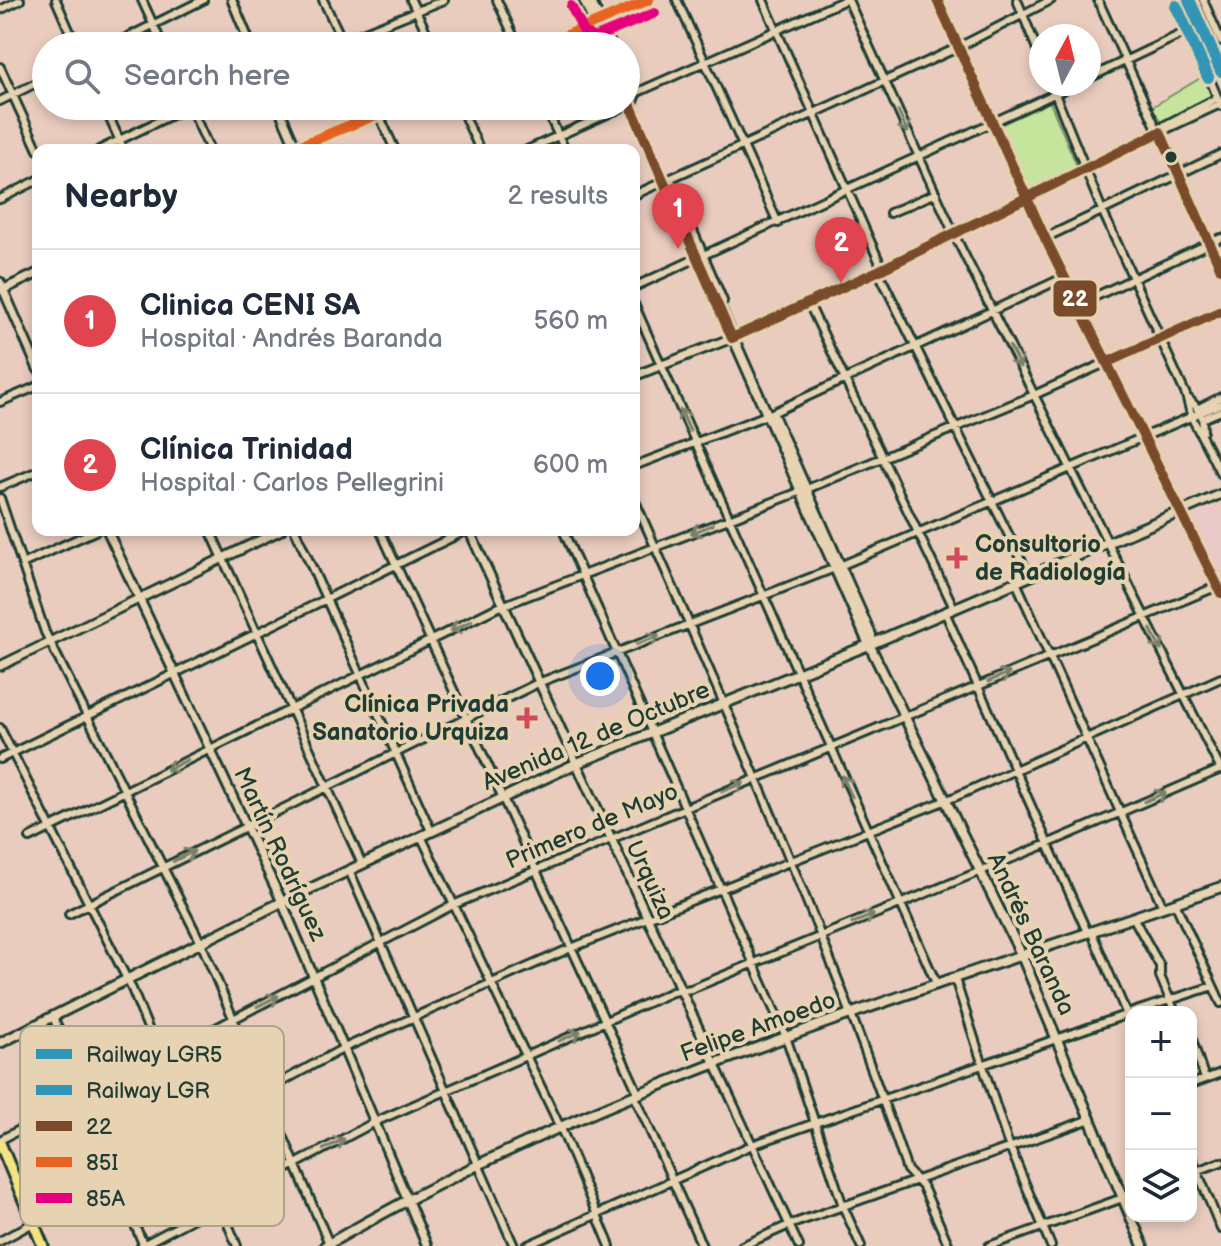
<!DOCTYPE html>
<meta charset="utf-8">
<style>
:root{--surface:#fff;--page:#f6f6f7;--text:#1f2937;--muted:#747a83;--line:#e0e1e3;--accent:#b45309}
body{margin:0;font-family:"Balsamiq Sans",sans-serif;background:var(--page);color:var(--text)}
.controls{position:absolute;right:24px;bottom:24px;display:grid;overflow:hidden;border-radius:16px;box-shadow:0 4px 12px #0003}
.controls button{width:72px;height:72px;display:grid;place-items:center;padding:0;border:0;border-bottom:2px solid var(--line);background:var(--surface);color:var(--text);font:40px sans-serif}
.compass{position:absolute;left:1029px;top:24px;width:72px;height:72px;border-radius:50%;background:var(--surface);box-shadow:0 4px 12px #0003;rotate:7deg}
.you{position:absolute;left:600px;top:676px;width:28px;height:28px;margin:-20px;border:6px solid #fff;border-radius:50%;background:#1a73e8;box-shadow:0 0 0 12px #1a73e833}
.badge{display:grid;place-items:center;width:52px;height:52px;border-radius:50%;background:var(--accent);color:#fff;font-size:26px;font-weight:700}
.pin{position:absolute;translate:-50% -66px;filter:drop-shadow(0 2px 4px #0008)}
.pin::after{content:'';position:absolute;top:42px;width:28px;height:24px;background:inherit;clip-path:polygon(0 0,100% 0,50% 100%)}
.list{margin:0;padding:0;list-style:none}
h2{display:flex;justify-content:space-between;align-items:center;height:104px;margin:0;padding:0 32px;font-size:34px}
h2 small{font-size:26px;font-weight:400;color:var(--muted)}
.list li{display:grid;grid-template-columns:52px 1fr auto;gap:24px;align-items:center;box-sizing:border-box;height:144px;padding:0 32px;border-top:2px solid var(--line)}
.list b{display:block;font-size:30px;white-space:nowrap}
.list p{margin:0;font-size:26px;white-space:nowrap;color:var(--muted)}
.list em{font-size:26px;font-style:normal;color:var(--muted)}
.icon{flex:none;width:44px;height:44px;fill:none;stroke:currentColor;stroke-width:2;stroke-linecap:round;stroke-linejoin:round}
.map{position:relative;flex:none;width:1221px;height:1246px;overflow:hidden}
.search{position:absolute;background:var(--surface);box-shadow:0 4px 12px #0003;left:32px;top:32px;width:608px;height:88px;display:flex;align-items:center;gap:20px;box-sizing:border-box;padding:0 28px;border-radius:44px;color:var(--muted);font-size:30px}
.panel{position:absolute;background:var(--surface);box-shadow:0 4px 12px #0003;left:32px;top:144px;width:608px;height:392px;border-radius:16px}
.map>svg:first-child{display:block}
.built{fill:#eac8c7}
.green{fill:#c7e49c;stroke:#739068;stroke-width:2}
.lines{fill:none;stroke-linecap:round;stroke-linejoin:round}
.minor-casing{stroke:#1f3d34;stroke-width:12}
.tertiary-casing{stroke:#1f3d34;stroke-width:13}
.secondary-casing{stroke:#1f3d34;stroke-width:14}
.primary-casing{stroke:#1f3d34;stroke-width:15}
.minor{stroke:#e7d2b1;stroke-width:6}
.tertiary{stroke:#e7d2b1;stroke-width:7}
.secondary{stroke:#e7d2b1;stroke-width:8}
.primary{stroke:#f4e382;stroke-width:9}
.bus-1-casing{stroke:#e7d2b1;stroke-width:16}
.bus-2-casing{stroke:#e7d2b1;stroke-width:16}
.bus-3-casing{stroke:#e7d2b1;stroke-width:16}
.bus-1{stroke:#7a4b2a;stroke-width:10}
.bus-2{stroke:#e76323;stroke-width:10}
.bus-3{stroke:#e5007d;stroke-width:10}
.rail-1-casing{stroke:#e7d2b1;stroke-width:18}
.rail-2-casing{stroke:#e7d2b1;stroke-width:18}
.rail-1{stroke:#3095b6;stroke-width:12}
.rail-2{stroke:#3095b6;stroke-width:12}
.oneway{stroke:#79806c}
.bus-dot{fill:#1f3d34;stroke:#e7d2b1;stroke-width:3}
.poi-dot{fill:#d1495b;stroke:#e7d2b1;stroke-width:3}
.labels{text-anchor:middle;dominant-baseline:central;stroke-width:8;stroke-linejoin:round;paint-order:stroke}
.poi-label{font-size:24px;font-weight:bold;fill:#1f3d34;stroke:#e7d2b1;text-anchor:start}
.street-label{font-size:24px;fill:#1f3d34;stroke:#e7d2b1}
.key{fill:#e7d2b1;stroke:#aba58c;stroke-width:2}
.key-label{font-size:22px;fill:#1f3d34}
.line-badge{stroke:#e7d2b1;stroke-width:3}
.badge-label{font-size:22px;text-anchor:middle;font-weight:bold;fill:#fff}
</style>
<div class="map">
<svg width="1221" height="1246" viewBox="0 0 1221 1246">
<rect width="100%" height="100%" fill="#e9ccbe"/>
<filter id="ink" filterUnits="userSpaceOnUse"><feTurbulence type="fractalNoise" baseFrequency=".0125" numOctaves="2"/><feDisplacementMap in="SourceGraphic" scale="16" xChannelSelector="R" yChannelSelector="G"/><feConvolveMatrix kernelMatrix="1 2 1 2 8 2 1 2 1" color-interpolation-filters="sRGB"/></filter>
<g filter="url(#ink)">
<path class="built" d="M1221,504V572L1195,517Z"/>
<path class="green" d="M1204,76L1213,101L1164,128L1152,107Z
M1050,102L1077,166L1028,190L998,126Z
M52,1024L81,1090L72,1096L43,1028Z"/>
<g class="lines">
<g class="minor-casing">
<path id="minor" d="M56,0L76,46
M142,0L163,46
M323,0L345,46
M411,0L433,46
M497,0L518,46
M677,0L778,223
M763,0L879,261L881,277L1029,576
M848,0L954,234L1221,770
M1017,0L1041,59
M1098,0L1221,269
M1177,0L1221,106
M1203,0L1221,41
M0,10L20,0
M110,46L203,0
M330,46L444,0
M0,67L38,150
M1089,78L1190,30
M1051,84L1102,210L1186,395L1192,418L1221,474
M0,101L46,78
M626,105L638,92L845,0
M104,106L124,150
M190,106L210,150
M375,106L395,150
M460,106L480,150
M545,106L565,150
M1160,132L1165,125L1217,98
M1160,132L1220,104
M99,150L190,106
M527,150L625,106
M634,195L957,48L1051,0
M0,199L38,180
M890,213L936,193
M1045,238L1221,154
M634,287L1076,84
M634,304L937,985
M809,304L954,608
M1079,304L1221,238
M1189,399L1202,413L1203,431
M0,402L38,386
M1197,409L1221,397
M1202,419L1221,411
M634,466L772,413L1065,277
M0,487L38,471
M0,498L45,632L201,943L330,1246
M634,499C732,720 830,941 907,1170L923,1187L949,1246
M210,530L362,864
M295,530L431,831
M380,530L639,1095
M563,530L786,1037L843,1206L861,1246
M22,564L97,530
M1016,582L1163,907
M945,612L1087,932
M0,728L132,989L237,1246
M0,759L467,530
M421,836L563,1133L610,1246
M30,838L494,609L807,489L1034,395L1221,311
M349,870L514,1246
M1175,903L1221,1003
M69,914L538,683L835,568L1221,404
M1133,917L1160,966V976L1175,1012
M1091,931L1131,1024
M955,979L1007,1140L1051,1246
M1133,1012L1213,986
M53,1017L119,1170
M38,1025L101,1171L116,1182L144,1246
M1191,1037L1205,1079
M714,1062L799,1246
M1191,1084L1221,1073
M635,1097L702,1246
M0,1140L453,905L1218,586
M1191,1156L1221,1229
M1191,1173L1221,1162
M31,1218L344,1048L571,948L957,796L1221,678
M0,1241L33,1223
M141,1246L375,1122L672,992L691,989L1047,844L1221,769
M526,1246L752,1145L1131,1013
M742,1246L789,1225L1091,1119
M989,1246L1131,1195"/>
</g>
<g class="tertiary-casing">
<path id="tertiary" d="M232,0L251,46
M541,46L649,0
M278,106L297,150
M289,150L398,106
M0,282L38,369
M2,290L38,273
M634,376L732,338
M1182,511L1221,494
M107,530L282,902L427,1246
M469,530L714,1062
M0,666L281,530"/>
</g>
<g class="secondary-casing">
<path id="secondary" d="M584,0L604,46
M590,0L611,46
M937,0L1045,238L1221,593
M626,82L634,99
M626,95L865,636L1022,956L1143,1246
M672,184L722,301
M732,338L880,270L1160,132
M773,415L871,635V644
M0,1043L282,902L575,764L871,644L1182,511
M325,1246C603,1083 919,993 1221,887"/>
</g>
<g class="primary-casing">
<path id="primary" d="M0,1143L43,1246"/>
</g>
<use href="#minor" class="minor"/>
<use href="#tertiary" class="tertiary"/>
<use href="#secondary" class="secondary"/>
<use href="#primary" class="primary"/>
<g class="bus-1-casing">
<path id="bus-1" d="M937,0L1045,238L1221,593
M626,95L732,338L880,270L1160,132L1221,269
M1108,362L1221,311"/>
</g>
<g class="bus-2-casing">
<path id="bus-2" d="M541,46L649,0
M289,150L398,106"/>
</g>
<g class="bus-3-casing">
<path id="bus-3" d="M571,6L584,32L594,38L655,13"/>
</g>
<use href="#bus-1" class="bus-1"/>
<use href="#bus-2" class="bus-2"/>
<use href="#bus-3" class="bus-3"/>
<g class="rail-1-casing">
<path id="rail-1" d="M1189,0L1221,71"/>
</g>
<g class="rail-2-casing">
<path id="rail-2" d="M1176,6L1208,77"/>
</g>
<use href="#rail-1" class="rail-1"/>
<use href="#rail-2" class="rail-2"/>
</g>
<defs><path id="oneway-shaft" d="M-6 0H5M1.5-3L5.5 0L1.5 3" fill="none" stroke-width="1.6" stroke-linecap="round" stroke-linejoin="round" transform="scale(2)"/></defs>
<g class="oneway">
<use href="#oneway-shaft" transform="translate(903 122) rotate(66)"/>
<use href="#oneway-shaft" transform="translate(1015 357) rotate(63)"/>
<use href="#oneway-shaft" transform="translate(685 420) rotate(-114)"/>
<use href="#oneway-shaft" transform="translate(702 529) rotate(158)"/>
<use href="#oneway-shaft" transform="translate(461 626) rotate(153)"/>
<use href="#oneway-shaft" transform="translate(648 640) rotate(-21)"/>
<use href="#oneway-shaft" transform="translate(1156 640) rotate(64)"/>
<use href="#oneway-shaft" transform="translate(999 677) rotate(-23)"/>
<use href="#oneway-shaft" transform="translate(177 765) rotate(153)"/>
<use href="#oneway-shaft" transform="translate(847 786) rotate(-115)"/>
<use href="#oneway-shaft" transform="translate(733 787) rotate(-22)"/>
<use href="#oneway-shaft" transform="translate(1155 797) rotate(-23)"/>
<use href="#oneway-shaft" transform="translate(184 856) rotate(-27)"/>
<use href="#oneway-shaft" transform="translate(863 919) rotate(-22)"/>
<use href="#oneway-shaft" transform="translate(268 1001) rotate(-27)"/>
<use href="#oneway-shaft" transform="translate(570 1036) rotate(-24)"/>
<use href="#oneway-shaft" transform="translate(334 1144) rotate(-27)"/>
</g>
</g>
<circle class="bus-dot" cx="1171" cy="157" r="7"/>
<g class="poi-dot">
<path d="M953 546h8v8h8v8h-8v8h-8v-8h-8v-8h8z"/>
<path d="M523 706h8v8h8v8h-8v8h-8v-8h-8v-8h8z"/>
</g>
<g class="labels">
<g class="poi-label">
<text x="975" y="544">Consultorio<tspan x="975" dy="28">de Radiología</tspan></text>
<text x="509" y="704" text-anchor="end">Clínica Privada<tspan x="509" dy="28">Sanatorio Urquiza</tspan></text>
</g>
<g class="street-label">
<text transform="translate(596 736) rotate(-23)">Avenida 12 de Octubre</text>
<text transform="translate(592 826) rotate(-23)">Primero de Mayo</text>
<text transform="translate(280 854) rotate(65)">Martín Rodríguez</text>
<text transform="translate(650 880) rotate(65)">Urquiza</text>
<text transform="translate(1031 934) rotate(65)">Andrés Baranda</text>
<text transform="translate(758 1027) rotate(-20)">Felipe Amoedo</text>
</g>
</g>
<rect x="20" y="1026" width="264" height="200" rx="12" class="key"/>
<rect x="36" y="1049" width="36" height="10" fill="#3095b6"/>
<rect x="36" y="1085" width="36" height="10" fill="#3095b6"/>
<rect x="36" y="1121" width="36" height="10" fill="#7a4b2a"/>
<rect x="36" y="1157" width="36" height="10" fill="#e76323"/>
<rect x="36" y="1193" width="36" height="10" fill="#e5007d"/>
<g class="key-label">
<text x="86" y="1062">Railway LGR5</text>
<text x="86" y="1098">Railway LGR</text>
<text x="86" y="1134">22</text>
<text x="86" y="1170">85I</text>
<text x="86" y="1206">85A</text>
</g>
<rect class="line-badge" x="1052" y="279" width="46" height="39" rx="8" fill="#7a4b2a"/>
<g class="badge-label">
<text x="1075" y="306">22</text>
</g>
</svg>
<div class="controls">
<button>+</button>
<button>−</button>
<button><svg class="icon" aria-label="layers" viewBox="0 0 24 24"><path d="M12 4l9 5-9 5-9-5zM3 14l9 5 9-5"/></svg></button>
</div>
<svg class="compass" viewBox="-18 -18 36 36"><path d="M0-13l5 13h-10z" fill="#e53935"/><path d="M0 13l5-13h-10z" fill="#747a83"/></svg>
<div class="you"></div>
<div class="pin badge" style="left:678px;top:249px;background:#e0444e">1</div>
<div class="pin badge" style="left:841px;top:283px;background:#e0444e">2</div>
<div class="search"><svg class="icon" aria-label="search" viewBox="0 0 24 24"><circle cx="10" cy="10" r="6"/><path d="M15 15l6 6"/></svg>Search here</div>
<section class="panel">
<h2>Nearby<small>2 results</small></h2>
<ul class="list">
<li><span class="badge" style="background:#e0444e">1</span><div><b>Clinica CENI SA</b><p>Hospital · Andrés Baranda</p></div><em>560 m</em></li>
<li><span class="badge" style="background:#e0444e">2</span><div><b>Clínica Trinidad</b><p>Hospital · Carlos Pellegrini</p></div><em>600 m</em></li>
</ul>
</section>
</div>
